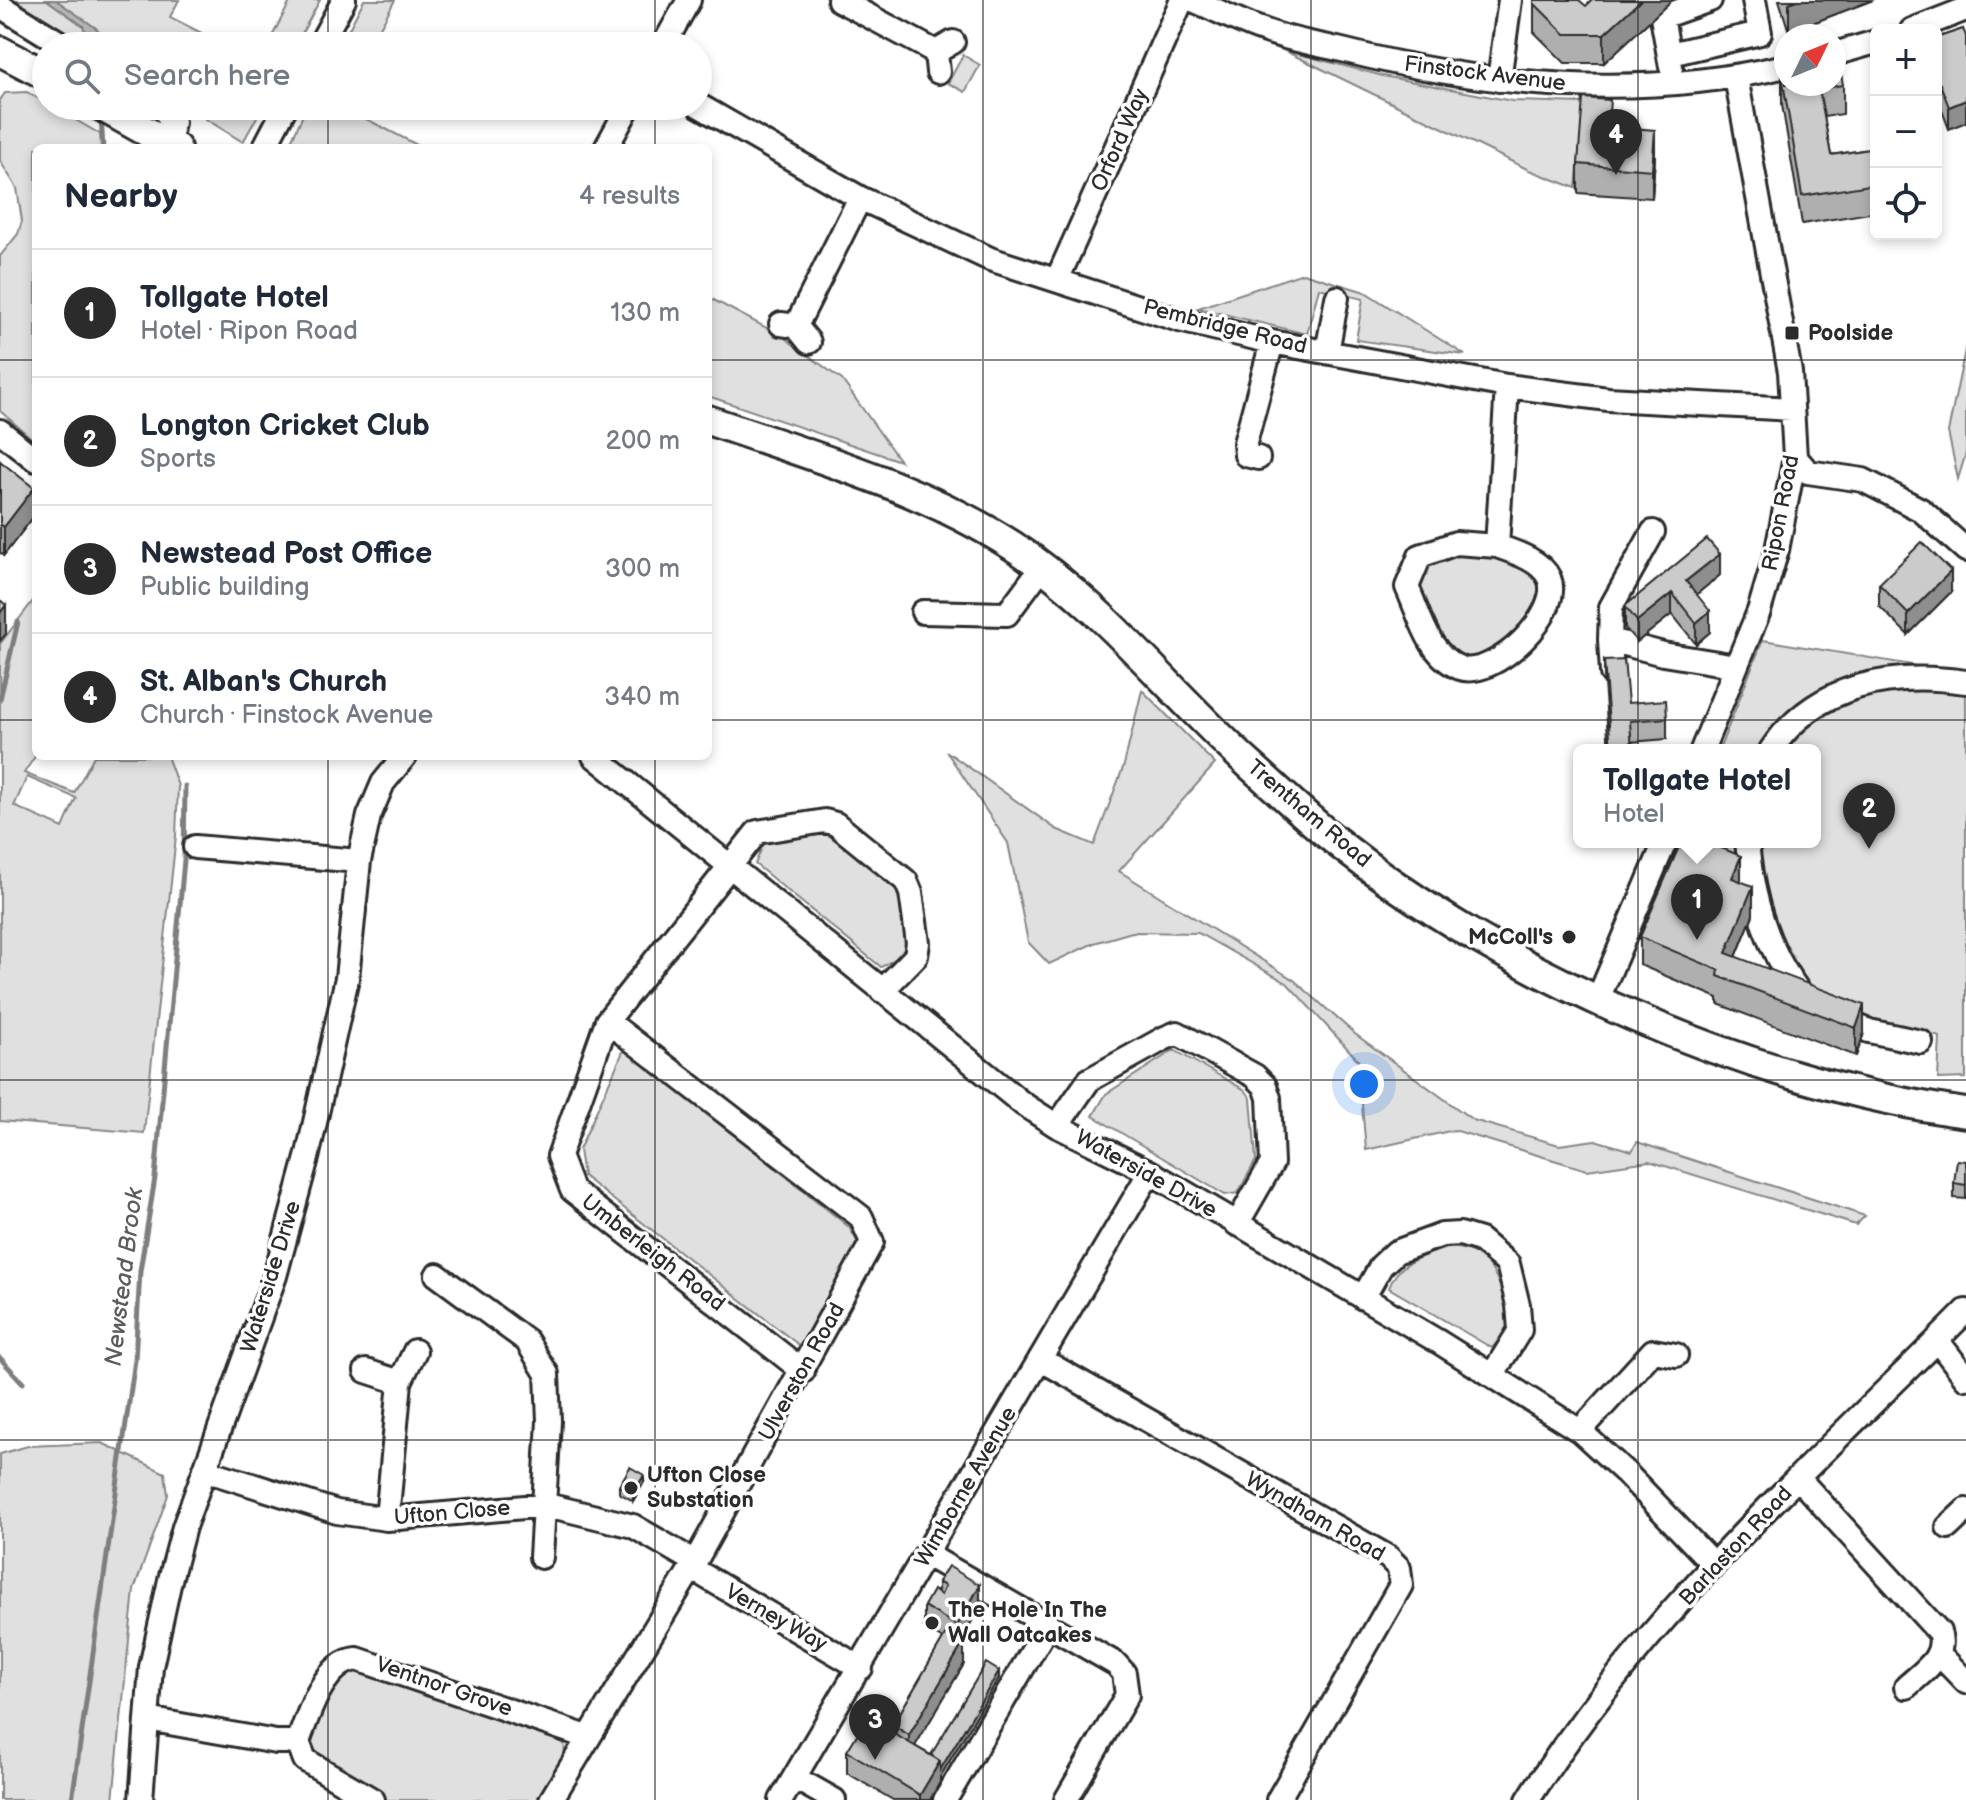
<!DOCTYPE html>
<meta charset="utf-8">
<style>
:root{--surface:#fff;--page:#f6f6f7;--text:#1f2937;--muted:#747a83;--line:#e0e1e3;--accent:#2b2b2b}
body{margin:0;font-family:"Balsamiq Sans",sans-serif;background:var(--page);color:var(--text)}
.controls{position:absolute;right:24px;top:24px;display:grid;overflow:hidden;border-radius:12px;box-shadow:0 4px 12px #0003}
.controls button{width:72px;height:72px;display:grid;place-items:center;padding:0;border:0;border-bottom:2px solid var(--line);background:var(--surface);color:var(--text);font:40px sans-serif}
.compass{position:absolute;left:1774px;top:24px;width:72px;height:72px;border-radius:50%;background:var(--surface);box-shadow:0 4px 12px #0003;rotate:47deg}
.you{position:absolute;left:1364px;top:1084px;width:28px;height:28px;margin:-20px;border:6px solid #fff;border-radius:50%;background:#1a73e8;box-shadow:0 0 0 12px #1a73e833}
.badge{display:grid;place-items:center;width:52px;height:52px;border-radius:50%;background:var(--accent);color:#fff;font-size:26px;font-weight:700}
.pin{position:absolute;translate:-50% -66px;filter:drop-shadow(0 2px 4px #0008)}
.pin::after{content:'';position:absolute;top:42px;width:28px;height:24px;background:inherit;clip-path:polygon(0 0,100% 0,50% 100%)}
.popup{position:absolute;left:1573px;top:744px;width:248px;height:104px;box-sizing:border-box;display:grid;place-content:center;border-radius:12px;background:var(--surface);filter:drop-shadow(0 2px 6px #0005);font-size:26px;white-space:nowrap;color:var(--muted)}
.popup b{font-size:30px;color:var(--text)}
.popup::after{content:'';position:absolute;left:50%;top:100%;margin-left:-16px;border:16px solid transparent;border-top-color:var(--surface)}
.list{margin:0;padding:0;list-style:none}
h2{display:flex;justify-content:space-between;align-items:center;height:104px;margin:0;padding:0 32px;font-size:34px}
h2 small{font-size:26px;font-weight:400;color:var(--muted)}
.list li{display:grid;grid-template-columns:52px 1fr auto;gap:24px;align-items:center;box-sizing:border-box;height:128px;padding:0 32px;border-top:2px solid var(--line)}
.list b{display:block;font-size:30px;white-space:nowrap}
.list p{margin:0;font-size:26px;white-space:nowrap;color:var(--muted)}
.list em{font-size:26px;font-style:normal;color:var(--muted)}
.icon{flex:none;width:44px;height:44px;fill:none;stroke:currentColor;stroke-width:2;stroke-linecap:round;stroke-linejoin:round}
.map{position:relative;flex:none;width:1966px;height:1800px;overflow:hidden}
.search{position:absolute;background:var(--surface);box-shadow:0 4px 12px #0003;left:32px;top:32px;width:680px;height:88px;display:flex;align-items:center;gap:20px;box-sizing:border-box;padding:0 28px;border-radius:44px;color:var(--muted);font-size:30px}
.panel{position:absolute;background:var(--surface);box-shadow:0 4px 12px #0003;left:32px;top:144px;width:680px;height:616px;border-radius:12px}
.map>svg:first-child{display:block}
.green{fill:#e0e0e0;stroke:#868686;stroke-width:2;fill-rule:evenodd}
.water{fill:#b6b6b6;stroke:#7e7e7e;stroke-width:2}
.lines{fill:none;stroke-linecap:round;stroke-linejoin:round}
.stream{stroke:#7e7e7e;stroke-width:5}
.minor-casing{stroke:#2b2b2b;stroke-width:28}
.major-casing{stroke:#2b2b2b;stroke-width:34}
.minor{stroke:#fff;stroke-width:22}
.major{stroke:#fff;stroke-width:28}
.wall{fill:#afafaf;stroke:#2b2b2b;stroke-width:2}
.shaded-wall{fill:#8e8e8e;stroke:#2b2b2b;stroke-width:2}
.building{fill:#cbcbcb;stroke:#2b2b2b;stroke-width:2}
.grid{fill:none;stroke:#2b2b2b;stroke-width:2;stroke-opacity:0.55}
.poi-dot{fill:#2b2b2b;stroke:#fff;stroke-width:3}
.labels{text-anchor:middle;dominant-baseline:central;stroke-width:7;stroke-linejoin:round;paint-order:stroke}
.street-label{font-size:22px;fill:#2b2b2b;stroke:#fff}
.poi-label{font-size:22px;font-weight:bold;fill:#2b2b2b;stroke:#fff;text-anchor:start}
.water-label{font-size:24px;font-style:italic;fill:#5c5c5c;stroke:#fff}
</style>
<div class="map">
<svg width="1966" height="1800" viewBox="0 0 1966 1800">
<rect width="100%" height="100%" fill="#fff"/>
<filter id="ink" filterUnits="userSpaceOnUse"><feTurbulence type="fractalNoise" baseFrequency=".0125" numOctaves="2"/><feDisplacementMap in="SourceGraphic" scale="16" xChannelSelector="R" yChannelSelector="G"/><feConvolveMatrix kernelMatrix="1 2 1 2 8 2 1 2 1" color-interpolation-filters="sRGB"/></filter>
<g filter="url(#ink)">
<path class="green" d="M12,0H179L170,17L227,46H87Z
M291,0H320L295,46H267Z
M364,0H395L370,46H340Z
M1283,50L1383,76L1512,101L1584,103L1576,188L1529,170Z
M963,55L980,65L965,92L948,83Z
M27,92L100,134L101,148H36V442L0,411V256L18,234L22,221L17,188L0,161V100L5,93Z
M185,106H263L243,142Z
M307,106H341L423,148H288Z
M1303,273L1365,292L1465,355L1356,340L1363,299L1319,288L1307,334L1198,308Z
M708,297L782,336L842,380L900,461L708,396Z
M1966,345V453L1958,479L1948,432Z
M1456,546L1496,550L1537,570L1544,604L1494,660L1461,663L1434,639L1411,587L1423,558Z
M36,597V755L24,773L74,793L94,756H167L178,786L176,836L144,1133L0,1121V644ZM27,777L76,798L63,828L14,806Z
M1763,640L1966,674V1078L1938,1079L1940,1037C1899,1027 1843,1024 1810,996C1783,973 1769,910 1761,877L1682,842H1815V750H1719Z
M1142,690L1215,764L1119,871L1294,980L1355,1034L1473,1120L1559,1145L1595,1140L1632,1151L1637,1142L1865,1216L1856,1225L1649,1161L1587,1170L1454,1130L1366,1150L1358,1060L1287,983L1198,933L1132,932L1094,943L1049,964L1028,942L1008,843L946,751L1056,829L1094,845L1124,765Z
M811,829L829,834L901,892L910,950L881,967L755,864L765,840Z
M625,1047L849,1227L857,1241L856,1252L800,1346L583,1176L579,1150Z
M1174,1050L1245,1090L1251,1098L1256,1160L1238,1193L1225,1195L1093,1116L1106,1094Z
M1446,1248C1493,1245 1504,1289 1510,1327L1492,1348L1389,1288C1398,1261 1421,1257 1446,1248Z
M102,1443L165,1473L168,1495L134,1590L113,1800H0V1454L28,1446Z
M350,1667L561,1737C573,1759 554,1781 542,1800H387L320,1759L310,1747L308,1732L337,1678Z"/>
<path class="water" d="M47,0H56L96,28L102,34L100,46H90L83,26Z"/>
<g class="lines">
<path class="stream" d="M101,117L103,148
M0,699L18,622
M0,1358L23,1383
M72,1800L135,1360L140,1271L155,1178L184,860L185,786"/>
<g class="minor-casing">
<path id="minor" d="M839,0L936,52
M1193,0C1217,10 1241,23 1266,31C1290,40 1317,44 1342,50C1487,87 1640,100 1786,66
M0,6L65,46
M1912,30L1966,9
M319,46L344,0
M663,46L689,0
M1670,54L1760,33L1754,0
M1834,54L1876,42
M1671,67L1662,17L1710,0
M938,72L936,52L953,42
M1499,80L1510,0
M698,105L860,198L990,259L1179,320L1272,342L1507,386L1608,399L1792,409
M161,106L173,122L169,144
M264,148L286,106
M606,148L629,106
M1057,280L1182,0
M781,324L796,326L809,342
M796,326L860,198
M1327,352L1337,298
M0,431L36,460
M1795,457L1808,472L1863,480L1921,510L1966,550
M1258,458L1246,455L1245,443L1272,342
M1497,546L1456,543L1420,556L1407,587C1420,615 1428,655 1460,668C1494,680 1564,612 1549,578C1541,560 1514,552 1497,546L1507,386
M923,612L1007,614L1041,568
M1610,640L1611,607L1653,532
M1612,673L1610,640L1663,654L1736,666
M1702,750L1759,611L1777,550L1795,457L1790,372L1736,77
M1771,750C1816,683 1892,671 1966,682
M594,756L1023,1104L1057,1126L1150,1172L1439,1342L1580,1431L1626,1473L1714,1565
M1747,842C1752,899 1767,954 1805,999
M195,847L359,861
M1598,999L1665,842
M1838,1018L1869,1031L1921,1042
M1057,1126L1089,1080L1165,1038L1177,1033L1255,1076L1265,1086L1269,1098L1272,1163L1237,1224
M437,1275L527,1341L547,1374L549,1421L541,1557
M1363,1298L1381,1266L1396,1252L1442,1235L1460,1234L1480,1240L1508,1264L1518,1305L1520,1330L1493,1374
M1937,1340L1966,1378
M1040,1359L1388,1557L1399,1568L1401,1585L1278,1800
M366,1371L400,1382
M803,1371L572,1190L559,1156L607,1021L757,832L825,821L836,824L906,881L911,893L918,943L916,956L882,991
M1580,1431L1653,1351L1676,1355
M205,1470L337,1512L387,1519L547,1505L633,1526L695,1562
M1799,1479L1939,1632C1948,1657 1922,1672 1906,1687
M387,1519L400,1382L415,1351
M1948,1527L1966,1510
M927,1555L1116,1664L1124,1673L1127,1695L1066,1800
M691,1568L861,1668
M1939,1654L1966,1682
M147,1719L276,1742H298L305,1760L373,1800
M298,1742C308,1715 324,1662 357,1659L587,1737
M795,1778L834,1800
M141,1800L151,1667L170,1580L184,1527L275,1276L308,1154L347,978L359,861L369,816L383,783L405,756
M551,1800L695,1562L872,1242L861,1217L607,1021
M781,1800L1150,1172
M945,1800L1048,1625
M1528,1800C1644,1615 1813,1465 1966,1311"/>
</g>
<g class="major-casing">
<path id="major" d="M0,51L46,75
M101,106L176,148
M708,420C811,456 920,486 1013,546C1104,605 1170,693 1250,765C1277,789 1304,815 1332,838C1499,974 1753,1084 1966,1113"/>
</g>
<use href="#minor" class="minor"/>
<use href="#major" class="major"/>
</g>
<path class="wall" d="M1534,0L1586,6L1672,0L1604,63H1565L1534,32Z
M1779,0H1873L1789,32Z
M1963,29L1949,129L1940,105L1936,107V38Z
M1782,76L1843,85V114L1824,117L1831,155L1876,148V212L1802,224L1782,105Z
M1655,158L1652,198L1578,193V164Z
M0,461L34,516L4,555L0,553Z
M1720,575L1697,594L1710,632L1696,644L1672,614L1637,642L1625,628V606Z
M1879,584L1951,592L1908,635L1879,606Z
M1604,661L1628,703L1667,718V739L1631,742L1632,750H1609L1604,683Z
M1741,882L1753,915L1736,957L1864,1033L1856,1056L1718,1004V998L1640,965V937Z
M1966,1161V1199L1954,1198V1183Z
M644,1482L633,1501L619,1493V1486Z
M938,1582L980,1607L961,1640L964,1664L915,1746L931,1755L999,1678L940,1777V1782L930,1800H893L847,1773V1751L893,1733V1725L943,1639L924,1628V1606L938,1593Z"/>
<path class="shaded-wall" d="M1641,0H1672L1604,63V34Z
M1798,0H1873L1789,32V3Z
M1940,84V105L1936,107V85Z
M1966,100V122L1949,129V107Z
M1655,130V158L1652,198V170Z
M34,488V516L4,555V527Z
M1720,554V575L1686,603V581Z
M1951,571V592L1908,635V614Z
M1672,593V614L1637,642V621Z
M6,605V634L0,641V613Z
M1710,611V632L1696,644V623Z
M1741,856V885L1732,878Z
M1753,886V915L1727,979L1726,953Z
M1864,1005V1033L1856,1056V1028Z
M644,1475V1482L633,1501V1494Z
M980,1585V1607L957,1647V1626Z
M964,1642V1664L909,1756V1735Z
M999,1671V1678L940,1777V1782L930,1800H920V1795L940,1761Z"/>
<path class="building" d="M1534,0H1579L1586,6L1592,0H1641L1604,34H1565L1534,3Z
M1963,29L1966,36V100L1949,107L1940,84L1936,85V38Z
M1840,67L1843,85L1819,89L1831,155L1876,148V184L1802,196L1782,76L1786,75V84H1834V68Z
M1583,98L1610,100L1608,126L1655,130L1652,170L1578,164Z
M0,461L34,488L4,527L0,524Z
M1707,539L1720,554L1686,581L1710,611L1696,623L1672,593L1637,621L1625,606Z
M1922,542L1951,571L1908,614L1879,584Z
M0,600L6,605L0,613Z
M1624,660L1628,703L1666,700L1667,718L1630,721L1632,750H1611L1604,661Z
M1681,842H1707L1741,856L1732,878L1753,886L1726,953L1864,1005L1856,1028L1718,976L1719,970L1640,937Z
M1957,1160L1966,1161V1185L1954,1183Z
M630,1467L644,1475L633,1494L619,1486Z
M948,1566L980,1585L957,1626L924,1606L933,1590L941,1595L945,1586L938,1582Z
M947,1632L964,1642L909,1735L893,1725Z
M986,1663L999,1671L940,1770V1761L931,1755Z
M867,1718L940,1761L920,1795L847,1751Z"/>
</g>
<path class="grid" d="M328,0V46M655,0V46M983,0V1800M1311,0V1800M1638,0V1800M328,106V148M655,106V148M0,360H36M708,360H1966M0,720H36M708,720H1966M328,756V1800M655,756V1800M0,1080H1966M0,1440H1966"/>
<g class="poi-dot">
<rect x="1784" y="325" width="16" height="16" rx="4"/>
<circle cx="1569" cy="937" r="8"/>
<circle cx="631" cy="1488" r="8"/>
<circle cx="932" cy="1623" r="8"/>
</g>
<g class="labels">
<g class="street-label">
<text transform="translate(1485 74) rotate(7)">Finstock Avenue</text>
<text transform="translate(1120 140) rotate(-66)">Orford Way</text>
<text transform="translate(1225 327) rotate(14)">Pembridge Road</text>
<text transform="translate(1781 513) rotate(-79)">Ripon Road</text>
<text transform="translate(1309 814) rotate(40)">Trentham Road</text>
<text transform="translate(1146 1174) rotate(29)">Waterside Drive</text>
<text transform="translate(653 1253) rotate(38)">Umberleigh Road</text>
<text transform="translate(271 1277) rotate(-73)">Waterside Drive</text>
<text transform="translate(802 1372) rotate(-61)">Ulverston Road</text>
<text transform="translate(966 1487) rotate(-60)">Wimborne Avenue</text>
<text transform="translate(452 1513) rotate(-5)">Ufton Close</text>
<text transform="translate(1315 1517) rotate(30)">Wyndham Road</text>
<text transform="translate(1736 1546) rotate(-47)">Barlaston Road</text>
<text transform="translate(776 1618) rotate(30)">Verney Way</text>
<text transform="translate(444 1687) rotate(19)">Ventnor Grove</text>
</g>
<g class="poi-label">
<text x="1808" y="333">Poolside</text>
<text x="1553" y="937" text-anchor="end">McColl's</text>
<text x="647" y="1475">Ufton Close<tspan x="647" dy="25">Substation</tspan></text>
<text x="948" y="1610">The Hole In The<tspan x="948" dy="25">Wall Oatcakes</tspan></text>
</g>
<g class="water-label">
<text transform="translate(124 1277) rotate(-83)">Newstead Brook</text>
</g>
</g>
</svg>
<div class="controls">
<button>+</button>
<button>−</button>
<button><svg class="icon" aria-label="locate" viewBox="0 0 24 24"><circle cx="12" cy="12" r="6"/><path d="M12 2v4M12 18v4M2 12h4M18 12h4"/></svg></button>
</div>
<svg class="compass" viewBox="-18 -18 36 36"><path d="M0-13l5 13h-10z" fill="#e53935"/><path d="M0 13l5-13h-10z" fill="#747a83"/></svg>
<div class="you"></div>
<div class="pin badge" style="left:1697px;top:940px">1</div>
<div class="popup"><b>Tollgate Hotel</b>Hotel</div>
<div class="pin badge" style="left:1869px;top:849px">2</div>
<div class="pin badge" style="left:875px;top:1760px">3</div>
<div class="pin badge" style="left:1616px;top:175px">4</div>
<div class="search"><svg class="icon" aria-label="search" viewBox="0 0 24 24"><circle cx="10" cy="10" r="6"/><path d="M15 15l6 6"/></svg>Search here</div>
<section class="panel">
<h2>Nearby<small>4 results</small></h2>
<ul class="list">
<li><span class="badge">1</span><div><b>Tollgate Hotel</b><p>Hotel · Ripon Road</p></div><em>130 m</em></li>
<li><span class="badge">2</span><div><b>Longton Cricket Club</b><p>Sports</p></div><em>200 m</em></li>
<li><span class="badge">3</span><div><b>Newstead Post Office</b><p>Public building</p></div><em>300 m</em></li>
<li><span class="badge">4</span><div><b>St. Alban's Church</b><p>Church · Finstock Avenue</p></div><em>340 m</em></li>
</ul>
</section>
</div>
